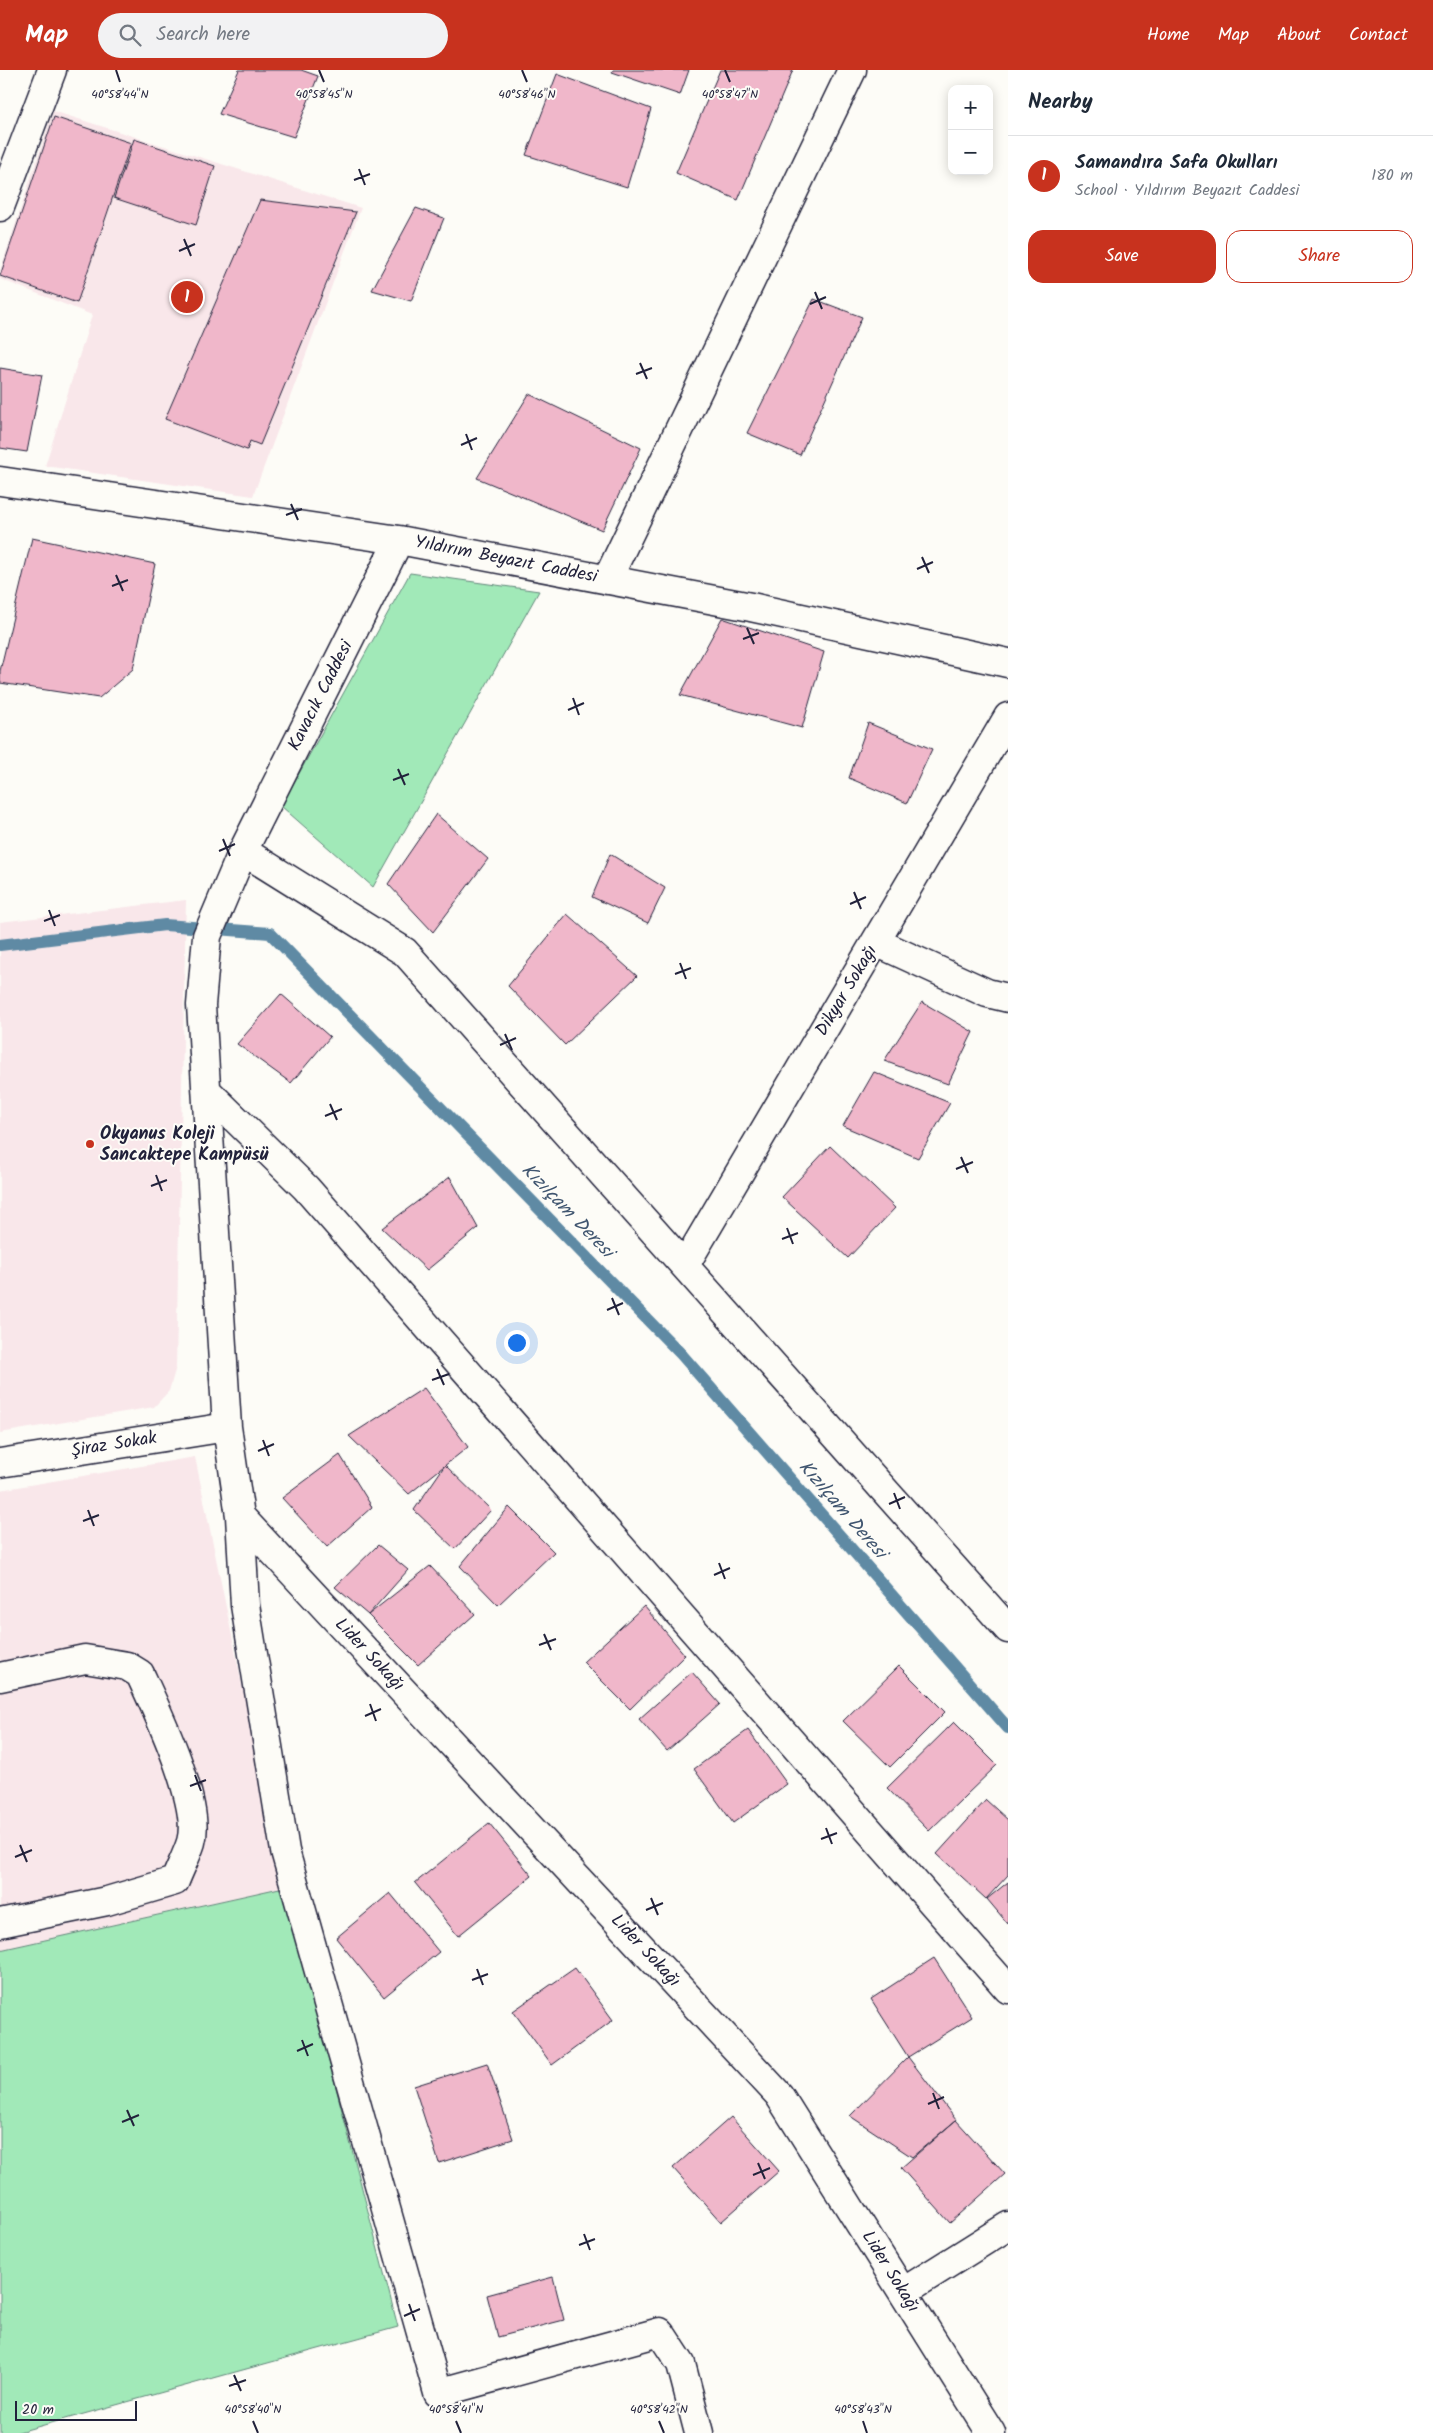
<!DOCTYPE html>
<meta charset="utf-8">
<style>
:root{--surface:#fff;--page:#f2f2f3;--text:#1f2937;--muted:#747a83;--line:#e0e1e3;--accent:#c8321e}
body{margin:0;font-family:Kalam,sans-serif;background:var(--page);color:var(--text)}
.controls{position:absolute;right:15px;top:15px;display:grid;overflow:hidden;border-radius:10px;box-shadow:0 2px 12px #0003}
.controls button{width:45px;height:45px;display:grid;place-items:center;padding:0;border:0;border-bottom:1px solid var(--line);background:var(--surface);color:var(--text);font:25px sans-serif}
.scale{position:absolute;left:15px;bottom:12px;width:122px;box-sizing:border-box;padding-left:5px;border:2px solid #22223b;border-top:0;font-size:14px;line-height:18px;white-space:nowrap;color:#22223b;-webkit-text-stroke:4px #fdfcf7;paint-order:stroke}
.you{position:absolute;left:516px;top:1272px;width:18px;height:18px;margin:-12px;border:4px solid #fff;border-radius:50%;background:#1a73e8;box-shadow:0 0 0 8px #1a73e833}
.badge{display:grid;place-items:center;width:32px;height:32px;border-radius:50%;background:var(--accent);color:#fff;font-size:16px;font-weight:700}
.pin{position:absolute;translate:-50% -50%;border:2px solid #fff;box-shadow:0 1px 5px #0006}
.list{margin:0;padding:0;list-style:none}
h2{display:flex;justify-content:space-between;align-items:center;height:65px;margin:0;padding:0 20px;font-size:21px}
h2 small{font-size:16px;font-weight:400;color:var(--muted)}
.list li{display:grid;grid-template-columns:32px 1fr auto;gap:15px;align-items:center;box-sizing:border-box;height:80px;padding:0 20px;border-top:1px solid var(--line)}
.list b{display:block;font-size:19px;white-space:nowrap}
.list p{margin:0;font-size:16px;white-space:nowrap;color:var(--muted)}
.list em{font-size:16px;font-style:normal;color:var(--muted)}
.actions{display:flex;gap:10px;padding:15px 20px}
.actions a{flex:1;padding:11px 0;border:1px solid var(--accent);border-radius:15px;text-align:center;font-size:18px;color:var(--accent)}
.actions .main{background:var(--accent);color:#fff}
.icon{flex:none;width:28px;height:28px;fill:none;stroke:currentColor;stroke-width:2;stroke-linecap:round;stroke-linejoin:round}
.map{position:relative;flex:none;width:1008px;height:2363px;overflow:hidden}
header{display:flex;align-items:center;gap:30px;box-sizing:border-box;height:70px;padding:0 25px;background:var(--accent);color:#fff}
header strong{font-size:24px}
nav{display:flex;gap:28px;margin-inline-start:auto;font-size:18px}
.search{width:350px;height:45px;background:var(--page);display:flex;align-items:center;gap:12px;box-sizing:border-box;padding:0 18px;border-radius:28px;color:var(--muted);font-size:19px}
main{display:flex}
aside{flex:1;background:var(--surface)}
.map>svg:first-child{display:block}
.built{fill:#f9e7ea}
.green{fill:#a1e9b8;stroke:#62867a}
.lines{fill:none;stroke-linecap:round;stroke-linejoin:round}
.stream{stroke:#5f8aa4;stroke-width:12}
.building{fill:#f0b7ca;stroke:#22223b}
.minor-casing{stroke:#22223b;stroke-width:31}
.minor{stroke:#fdfcf7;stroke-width:28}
.ticks{fill:none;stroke:#22223b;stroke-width:2}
.poi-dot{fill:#c8321e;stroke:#fdfcf7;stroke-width:2}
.labels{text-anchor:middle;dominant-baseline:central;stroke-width:4;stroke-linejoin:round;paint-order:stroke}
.street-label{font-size:18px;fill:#22223b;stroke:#fdfcf7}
.poi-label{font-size:18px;font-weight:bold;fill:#22223b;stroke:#fdfcf7;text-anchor:start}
.water-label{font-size:19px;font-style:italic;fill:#415670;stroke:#fdfcf7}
.ticks-label{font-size:12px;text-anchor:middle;fill:#22223b;stroke:#fdfcf7;stroke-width:4;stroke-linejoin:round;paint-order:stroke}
</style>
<header>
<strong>Map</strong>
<div class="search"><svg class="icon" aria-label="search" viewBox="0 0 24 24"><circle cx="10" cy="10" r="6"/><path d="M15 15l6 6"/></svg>Search here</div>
<nav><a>Home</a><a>Map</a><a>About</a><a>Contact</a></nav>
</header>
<main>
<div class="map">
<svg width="1008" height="2363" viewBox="0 0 1008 2363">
<rect width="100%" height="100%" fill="#fdfcf7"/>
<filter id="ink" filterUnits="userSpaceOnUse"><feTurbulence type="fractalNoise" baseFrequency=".02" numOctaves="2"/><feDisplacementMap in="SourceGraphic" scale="10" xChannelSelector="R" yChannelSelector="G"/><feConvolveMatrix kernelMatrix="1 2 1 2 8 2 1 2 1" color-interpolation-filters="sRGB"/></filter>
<g filter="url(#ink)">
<path class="built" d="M53,41L361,138L253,426L45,396L92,245L0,209V201Z
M186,830L176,1297L169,1321L154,1337L0,1363V852Z
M195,1387L284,1817L0,1880V1420Z"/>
<path class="green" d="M410,503L539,521L373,817L281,736Z
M284,1817L398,2257L15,2363H0V1880Z"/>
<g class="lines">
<path class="stream" d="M0,875L165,855L270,863L681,1284L1008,1658"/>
</g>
<path class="building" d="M239,0H301L318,6L294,67L219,44Z
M613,0H689L680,25L612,2Z
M720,0H793L738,130L676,103Z
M557,4L651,39L627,117L526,85Z
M54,47L131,73L77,233L0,206Z
M134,69L215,96L196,155L114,128Z
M260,130L356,142L260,375L250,371L247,380L165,349Z
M416,138L444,148L411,231L372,220Z
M814,229L862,247L800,385L747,363Z
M0,298L42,305L27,382L0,378Z
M529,324L641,378L602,460L477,408Z
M32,468L155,494L133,599L99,628L0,613V601Z
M722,548L824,582L802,658L680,625Z
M868,653L932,679L907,733L849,708Z
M436,744L488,789L433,862L388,814Z
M610,784L665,818L648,853L592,827Z
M567,844L637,906L565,975L508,916Z
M281,924L330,967L291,1013L237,974Z
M922,932L973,962L948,1014L884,991Z
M874,1002L950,1033L918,1088L843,1056Z
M830,1076L895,1138L848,1188L782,1127Z
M450,1107L478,1158L427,1200L382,1158Z
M424,1318L468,1377L409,1424L349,1366Z
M340,1385L372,1437L327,1477L282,1428Z
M445,1395L491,1440L455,1479L414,1440Z
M509,1437L554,1482L498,1535L460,1496Z
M378,1475L408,1500L368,1545L335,1517Z
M430,1496L475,1544L418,1595L368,1545Z
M644,1536L685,1585L630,1639L583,1592Z
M899,1596L945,1642L890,1697L843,1651Z
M692,1602L720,1634L667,1681L639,1649Z
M954,1652L997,1695L929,1761L887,1718Z
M748,1660L787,1714L733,1753L694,1699Z
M986,1730L1008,1750V1805L986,1829L937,1784Z
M489,1753L532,1806L458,1866L415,1813Z
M1008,1812V1854L987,1829Z
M390,1823L439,1882L384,1927L336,1868Z
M934,1888L972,1947L908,1987L871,1929Z
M575,1898L613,1950L552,1995L513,1941Z
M908,1987L956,2050L912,2087L850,2046Z
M487,1993L513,2069L439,2093L414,2016Z
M731,2047L779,2101L721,2152L673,2098Z
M956,2050L1005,2104L950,2153L901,2098Z
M553,2207L564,2250L498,2267L487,2225Z"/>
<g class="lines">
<g class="minor-casing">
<path id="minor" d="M0,137L52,0
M0,411L399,470L751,537L1008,593
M607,510L852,0
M243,781L399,470
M876,872L987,923L1008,928
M207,1021L306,1118L1008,1919
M685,1195L1008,647
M0,1393L227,1357
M240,1446L779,2025L991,2363
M0,1607L85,1589L127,1596L140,1604C157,1641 202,1734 191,1772C187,1785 180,1798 175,1811L107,1831L0,1853
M903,2222L1008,2156
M699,2363L681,2294L660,2262L438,2323L285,1781L245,1535L240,1446L227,1357L201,935L207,866L243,781L405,882L1008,1559"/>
</g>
<use href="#minor" class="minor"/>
</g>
</g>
<path class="ticks" d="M116,0L120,12M319,0L324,12M522,0L527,12M725,0L730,12M359,99L365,115M354,110L370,104M184,169L191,186M179,181L195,174M815,222L822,239M810,234L826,227M640,293L647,309M636,304L652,298M466,364L472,380M461,375L477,368M291,434L298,450M286,445L302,439M922,487L929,503M917,499L933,492M116,505L123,521M112,516L128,510M747,558L754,574M743,569L759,563M573,628L579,645M568,640L584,633M398,699L405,715M393,710L409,704M223,769L230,786M219,781L235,774M854,822L861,839M850,834L866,827M49,840L55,856M44,851L60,845M680,893L686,909M675,904L691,898M505,964L512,980M500,975L516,968M330,1034L337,1050M325,1046L342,1039M961,1087L968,1103M956,1099L973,1092M156,1105L162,1121M151,1116L167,1110M787,1158L793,1174M782,1169L798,1163M612,1228L619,1245M607,1240L623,1233M437,1299L444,1315M432,1310L449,1304M263,1370L269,1386M258,1381L274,1374M894,1423L900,1439M889,1434L905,1427M88,1440L94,1456M83,1451L99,1445M719,1493L725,1509M714,1505L730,1498M544,1564L551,1580M539,1575L556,1569M370,1634L376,1651M365,1646L381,1639M195,1705L201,1721M190,1716L206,1710M826,1758L832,1774M821,1769L837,1763M20,1775L27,1792M15,1787L32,1780M651,1828L658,1845M646,1840L663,1833M477,1899L483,1915M472,1910L488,1904M302,1970L308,1986M297,1981L313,1974M933,2023L939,2039M928,2034L944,2027M127,2040L134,2056M122,2052L139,2045M758,2093L765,2109M753,2105L770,2098M584,2164L590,2180M579,2175L595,2169M409,2234L415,2251M404,2246L420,2239M234,2305L241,2321M229,2316L246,2310M253,2351L258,2363M456,2351L461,2363M659,2351L664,2363M863,2351L867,2363"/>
<circle class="poi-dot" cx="90" cy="1074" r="5"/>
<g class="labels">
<g class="street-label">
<text transform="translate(506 490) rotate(11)">Yıldırım Beyazıt Caddesi</text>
<text transform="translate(321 626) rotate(-63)">Kavacık Caddesi</text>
<text transform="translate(847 921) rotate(-59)">Dikyar Sokağı</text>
<text transform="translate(114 1375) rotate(-9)">Şiraz Sokak</text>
<text transform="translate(369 1585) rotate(47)">Lider Sokağı</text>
<text transform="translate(645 1881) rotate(47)">Lider Sokağı</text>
<text transform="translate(890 2202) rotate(58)">Lider Sokağı</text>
</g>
<g class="poi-label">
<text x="100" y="1064">Okyanus Koleji<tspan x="100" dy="21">Sancaktepe Kampüsü</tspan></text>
</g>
<g class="water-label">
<text transform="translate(567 1141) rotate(46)">Kızılçam Deresi</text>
<text transform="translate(842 1440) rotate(49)">Kızılçam Deresi</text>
</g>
</g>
<g class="ticks-label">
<text x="120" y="28">40°58'44"N</text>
<text x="324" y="28">40°58'45"N</text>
<text x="527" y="28">40°58'46"N</text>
<text x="730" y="28">40°58'47"N</text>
<text x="253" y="2343">40°58'40"N</text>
<text x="456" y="2343">40°58'41"N</text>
<text x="659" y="2343">40°58'42"N</text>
<text x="863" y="2343">40°58'43"N</text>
</g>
</svg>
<div class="controls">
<button>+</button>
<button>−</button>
</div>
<div class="scale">20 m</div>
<div class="you"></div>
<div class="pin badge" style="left:187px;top:227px">1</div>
</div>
<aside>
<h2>Nearby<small></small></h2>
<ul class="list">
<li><span class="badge">1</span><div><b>Samandıra Safa Okulları</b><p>School · Yıldırım Beyazıt Caddesi</p></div><em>180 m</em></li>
</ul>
<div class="actions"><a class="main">Save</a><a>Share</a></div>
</aside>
</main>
